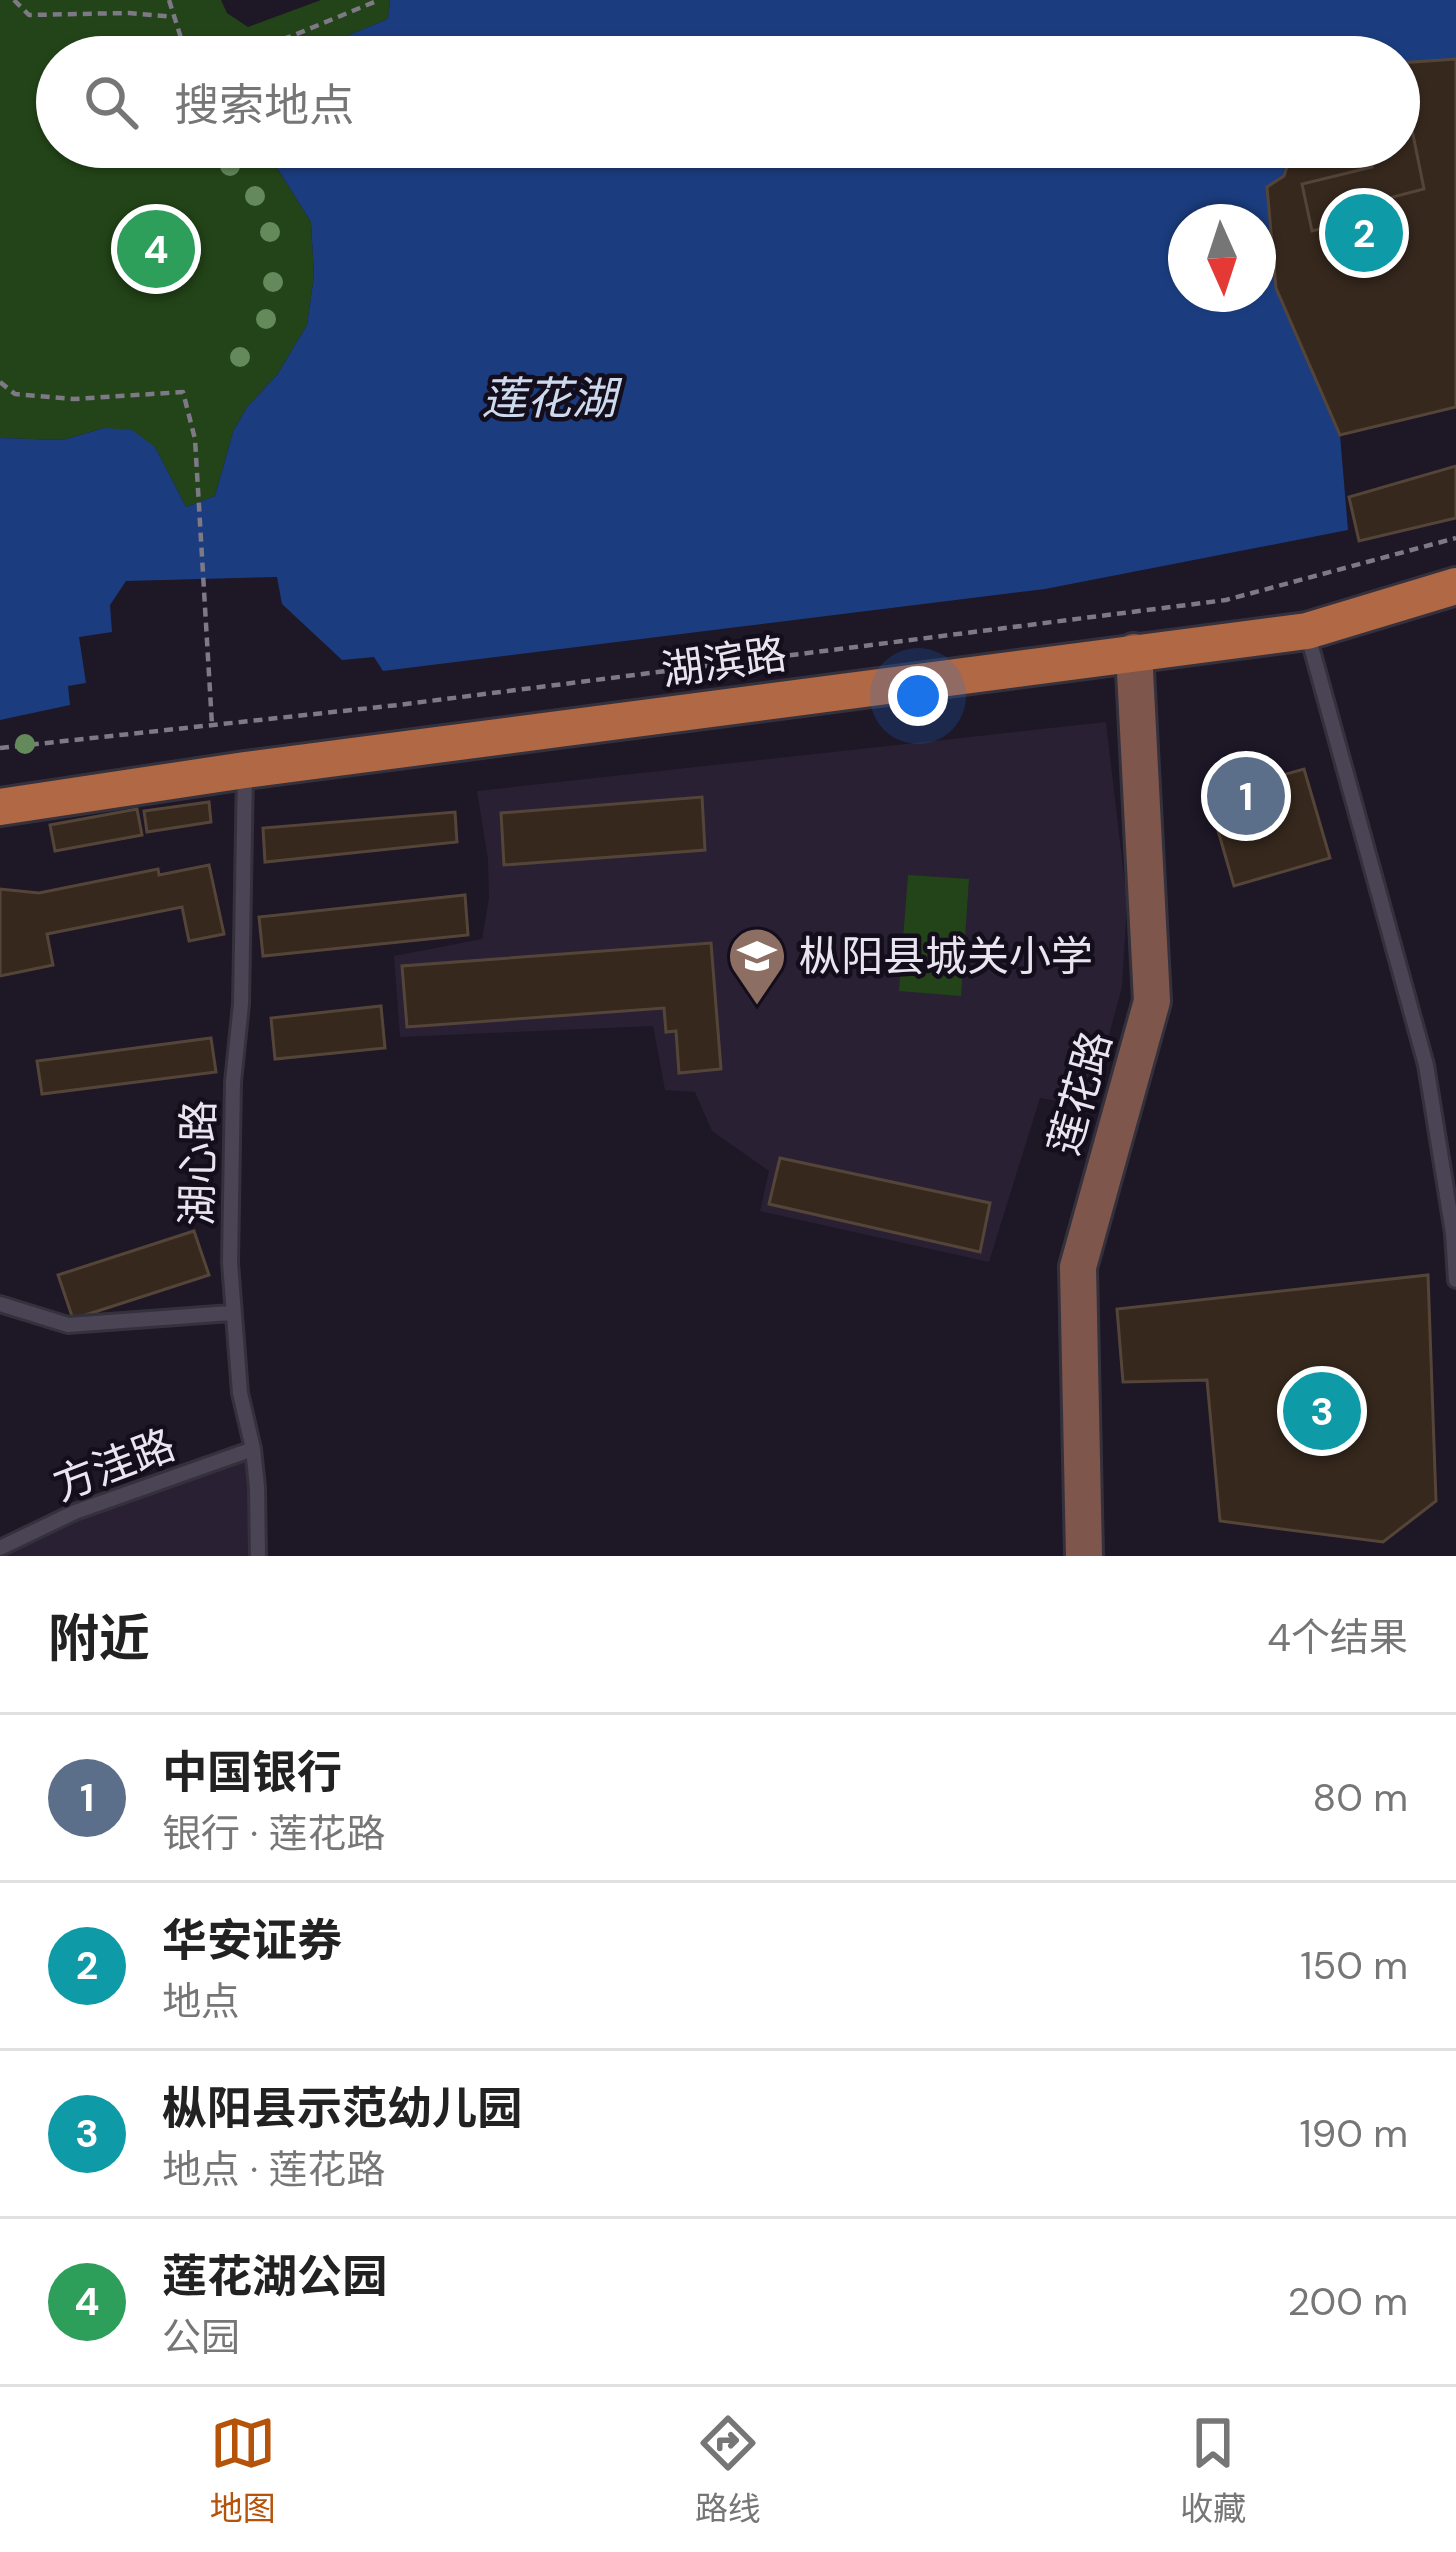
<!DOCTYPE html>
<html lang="zh">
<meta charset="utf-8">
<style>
:root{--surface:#fff;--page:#f2f2f2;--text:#222;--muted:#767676;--line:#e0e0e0;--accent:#b45309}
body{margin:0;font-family:"DM Sans","Noto Sans SC",sans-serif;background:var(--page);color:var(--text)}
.compass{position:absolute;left:1168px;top:204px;width:108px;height:108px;border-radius:50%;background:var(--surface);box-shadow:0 3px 9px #0004;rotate:177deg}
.you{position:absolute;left:918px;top:696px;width:42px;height:42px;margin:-30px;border:9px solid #fff;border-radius:50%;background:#1a73e8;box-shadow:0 0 0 18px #1a73e833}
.badge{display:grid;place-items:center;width:78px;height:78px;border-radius:50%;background:var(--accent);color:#fff;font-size:39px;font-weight:700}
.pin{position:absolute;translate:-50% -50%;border:6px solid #fff;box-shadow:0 3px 12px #0006}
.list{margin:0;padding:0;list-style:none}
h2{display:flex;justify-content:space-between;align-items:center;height:156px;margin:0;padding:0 48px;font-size:51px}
h2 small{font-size:39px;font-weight:400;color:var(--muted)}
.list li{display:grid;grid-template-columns:78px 1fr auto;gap:36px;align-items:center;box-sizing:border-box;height:168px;padding:0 48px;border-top:3px solid var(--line)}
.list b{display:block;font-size:45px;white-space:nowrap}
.list p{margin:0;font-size:39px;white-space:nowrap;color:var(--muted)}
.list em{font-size:39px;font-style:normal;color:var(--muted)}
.icon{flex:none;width:66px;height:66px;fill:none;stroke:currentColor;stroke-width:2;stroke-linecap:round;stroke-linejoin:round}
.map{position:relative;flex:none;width:1456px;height:1556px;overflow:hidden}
.search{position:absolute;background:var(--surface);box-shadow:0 3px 9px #0004;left:36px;right:36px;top:36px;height:132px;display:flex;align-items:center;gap:30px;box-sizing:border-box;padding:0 42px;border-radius:66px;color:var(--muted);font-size:45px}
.sheet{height:828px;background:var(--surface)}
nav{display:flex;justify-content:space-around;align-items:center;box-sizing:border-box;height:168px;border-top:3px solid var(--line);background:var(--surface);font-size:33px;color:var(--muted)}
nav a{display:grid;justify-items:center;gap:6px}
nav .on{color:var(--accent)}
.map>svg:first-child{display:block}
.built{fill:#292034}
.green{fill:#234418}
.water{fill:#1b3d7f;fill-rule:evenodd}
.building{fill:#36281d;stroke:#554539;stroke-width:3}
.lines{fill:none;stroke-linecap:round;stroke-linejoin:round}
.service-casing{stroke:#35313c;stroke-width:20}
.secondary-casing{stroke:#35313c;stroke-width:42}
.primary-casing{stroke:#35313c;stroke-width:42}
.path{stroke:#7e7986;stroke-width:4.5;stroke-dasharray:9 6;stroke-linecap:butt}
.service{stroke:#4a4454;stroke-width:14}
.secondary{stroke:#7e564c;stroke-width:36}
.primary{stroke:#b16844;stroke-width:36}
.tree{fill:#648a5c}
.labels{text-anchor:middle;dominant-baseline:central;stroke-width:9;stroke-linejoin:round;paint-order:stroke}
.street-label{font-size:42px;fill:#e9e5f0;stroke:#140e1c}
.poi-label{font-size:42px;fill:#e9e5f0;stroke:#140e1c;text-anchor:start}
.water-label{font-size:45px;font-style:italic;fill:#cdd9ec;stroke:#140e1c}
</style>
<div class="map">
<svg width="1456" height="1556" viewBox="0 0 1456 1556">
<rect width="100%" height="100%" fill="#1d1726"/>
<path class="built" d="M1106,722L1127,902L1122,987L1090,1106L1040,1098L989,1262L760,1211L769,1171L712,1131L695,1092L665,1090L653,1026L400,1037L394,956L482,939L489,898L488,860L477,791Z
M253,1449L257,1556H0V1548Z"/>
<path class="green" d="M0,0H221L227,13L248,27L321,0H390L388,19L295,57H57V147H264L311,222L314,276L307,325L277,375L247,407L233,432L215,496L186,507L155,447L104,428L63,440L0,438Z
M908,875L969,879L961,996L899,991Z"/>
<path class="water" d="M390,0H1456V59L1399,63V57H1388L1377,41L1349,57H295L388,19Z
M264,147H1289L1292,151L1284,176L1267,188L1276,288L1340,435L1348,530L1045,589L383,671L374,657L342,660L282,604L277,577L126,581L110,605L112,632L79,637L86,683L68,686L70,705L0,720V438L63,440L104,428L132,430L155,447L186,507L215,496L233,432L247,407L277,375L307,325L314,276L311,222ZM1186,222H1258V294H1186Z"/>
<path class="building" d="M1456,59V407L1340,435L1276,288L1267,187L1284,176L1292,151L1289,147H1399V63Z
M1409,115L1424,189L1385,199L1388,213L1312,231L1302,184L1372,167L1369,147H1399V117Z
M1456,466V518L1359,541L1349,497Z
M1304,769L1330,858L1234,886L1208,796Z
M702,797L705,850L504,865L501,813Z
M209,802L211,822L147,832L144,811Z
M137,809L142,835L55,851L50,825Z
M455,812L457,842L265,862L263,828Z
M209,865L224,934L189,941L182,907L47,934L53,965L0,976V889L39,893L158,869L159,875Z
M465,895L468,935L263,956L259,917Z
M711,943L721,1069L679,1073L676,1031L666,1032L664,1008L407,1027L402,966Z
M381,1006L385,1048L275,1059L271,1018Z
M211,1038L216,1072L42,1094L37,1061Z
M780,1158L990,1203L980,1252L769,1204Z
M194,1231L209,1275L73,1319L58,1275Z
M1428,1275L1436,1501L1383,1542L1220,1521L1207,1380L1123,1382L1117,1309Z"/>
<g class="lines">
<g class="service-casing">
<path id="service" d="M1307,632L1426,1065L1453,1233L1456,1280
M245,770L241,1004L233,1082L230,1263L240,1393L253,1449L257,1487L258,1556
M0,1304L68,1325L231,1313
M0,1548L75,1512L253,1449"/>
</g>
<g class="secondary-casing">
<path id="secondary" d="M1084,1556L1078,1267L1152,1001L1134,652"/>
</g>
<g class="primary-casing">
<path id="primary" d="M0,807L245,770L1307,631L1456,586"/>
</g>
<path class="path" d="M14,0L29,15L129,13L176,17
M169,0L187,57
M225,57L292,36L379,0
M0,382L15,394L74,399L183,392L195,439L212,725
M0,748L398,705L1226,600L1456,538"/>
<use href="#service" class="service"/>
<use href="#secondary" class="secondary"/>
<use href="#primary" class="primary"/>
</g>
<g class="tree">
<circle cx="230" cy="166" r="10"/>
<circle cx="255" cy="196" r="10"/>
<circle cx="270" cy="232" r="10"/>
<circle cx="273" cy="282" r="10"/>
<circle cx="266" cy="319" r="10"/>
<circle cx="240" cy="357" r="10"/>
<circle cx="25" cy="744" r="10"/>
</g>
<defs>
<g id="school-pin" transform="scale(3)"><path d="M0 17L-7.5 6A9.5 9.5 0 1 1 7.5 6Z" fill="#8d6e63" stroke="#140e1c"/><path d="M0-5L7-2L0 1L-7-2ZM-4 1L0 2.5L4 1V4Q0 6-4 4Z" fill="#fff"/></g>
</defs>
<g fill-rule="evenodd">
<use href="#school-pin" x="757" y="956"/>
</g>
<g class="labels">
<g class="street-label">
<text transform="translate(724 662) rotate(-8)">湖滨路</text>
<text transform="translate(1080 1093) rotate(-74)">莲花路</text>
<text transform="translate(198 1163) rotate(-89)">湖心路</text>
<text transform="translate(114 1465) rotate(-21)">方洼路</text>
</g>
<g class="poi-label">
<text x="799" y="956">枞阳县城关小学</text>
</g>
<g class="water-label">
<text x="549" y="398">莲花湖</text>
</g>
</g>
</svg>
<svg class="compass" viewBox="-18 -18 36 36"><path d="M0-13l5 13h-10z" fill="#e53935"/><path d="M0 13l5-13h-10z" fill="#767676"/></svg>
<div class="you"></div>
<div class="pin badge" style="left:1246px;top:796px;background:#5c6f8a">1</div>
<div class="pin badge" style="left:1364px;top:233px;background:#0f9aa8">2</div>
<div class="pin badge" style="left:1322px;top:1411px;background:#0f9aa8">3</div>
<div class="pin badge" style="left:156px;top:249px;background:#2e9e5b">4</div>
<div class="search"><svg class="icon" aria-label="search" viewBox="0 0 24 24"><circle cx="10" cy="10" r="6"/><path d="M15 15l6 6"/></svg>搜索地点</div>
</div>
<section class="sheet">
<h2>附近<small>4个结果</small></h2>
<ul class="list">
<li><span class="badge" style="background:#5c6f8a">1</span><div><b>中国银行</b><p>银行 · 莲花路</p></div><em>80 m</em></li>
<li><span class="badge" style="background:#0f9aa8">2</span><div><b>华安证券</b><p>地点</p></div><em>150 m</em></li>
<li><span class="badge" style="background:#0f9aa8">3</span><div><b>枞阳县示范幼儿园</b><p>地点 · 莲花路</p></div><em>190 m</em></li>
<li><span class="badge" style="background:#2e9e5b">4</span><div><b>莲花湖公园</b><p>公园</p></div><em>200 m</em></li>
</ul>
</section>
<nav>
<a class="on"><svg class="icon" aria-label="map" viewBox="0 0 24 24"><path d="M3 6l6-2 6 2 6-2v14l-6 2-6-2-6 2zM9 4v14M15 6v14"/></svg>地图</a>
<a><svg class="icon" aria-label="directions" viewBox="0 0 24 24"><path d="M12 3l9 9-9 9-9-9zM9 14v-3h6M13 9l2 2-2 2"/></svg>路线</a>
<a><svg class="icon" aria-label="saved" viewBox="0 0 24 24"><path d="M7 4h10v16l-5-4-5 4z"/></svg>收藏</a>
</nav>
